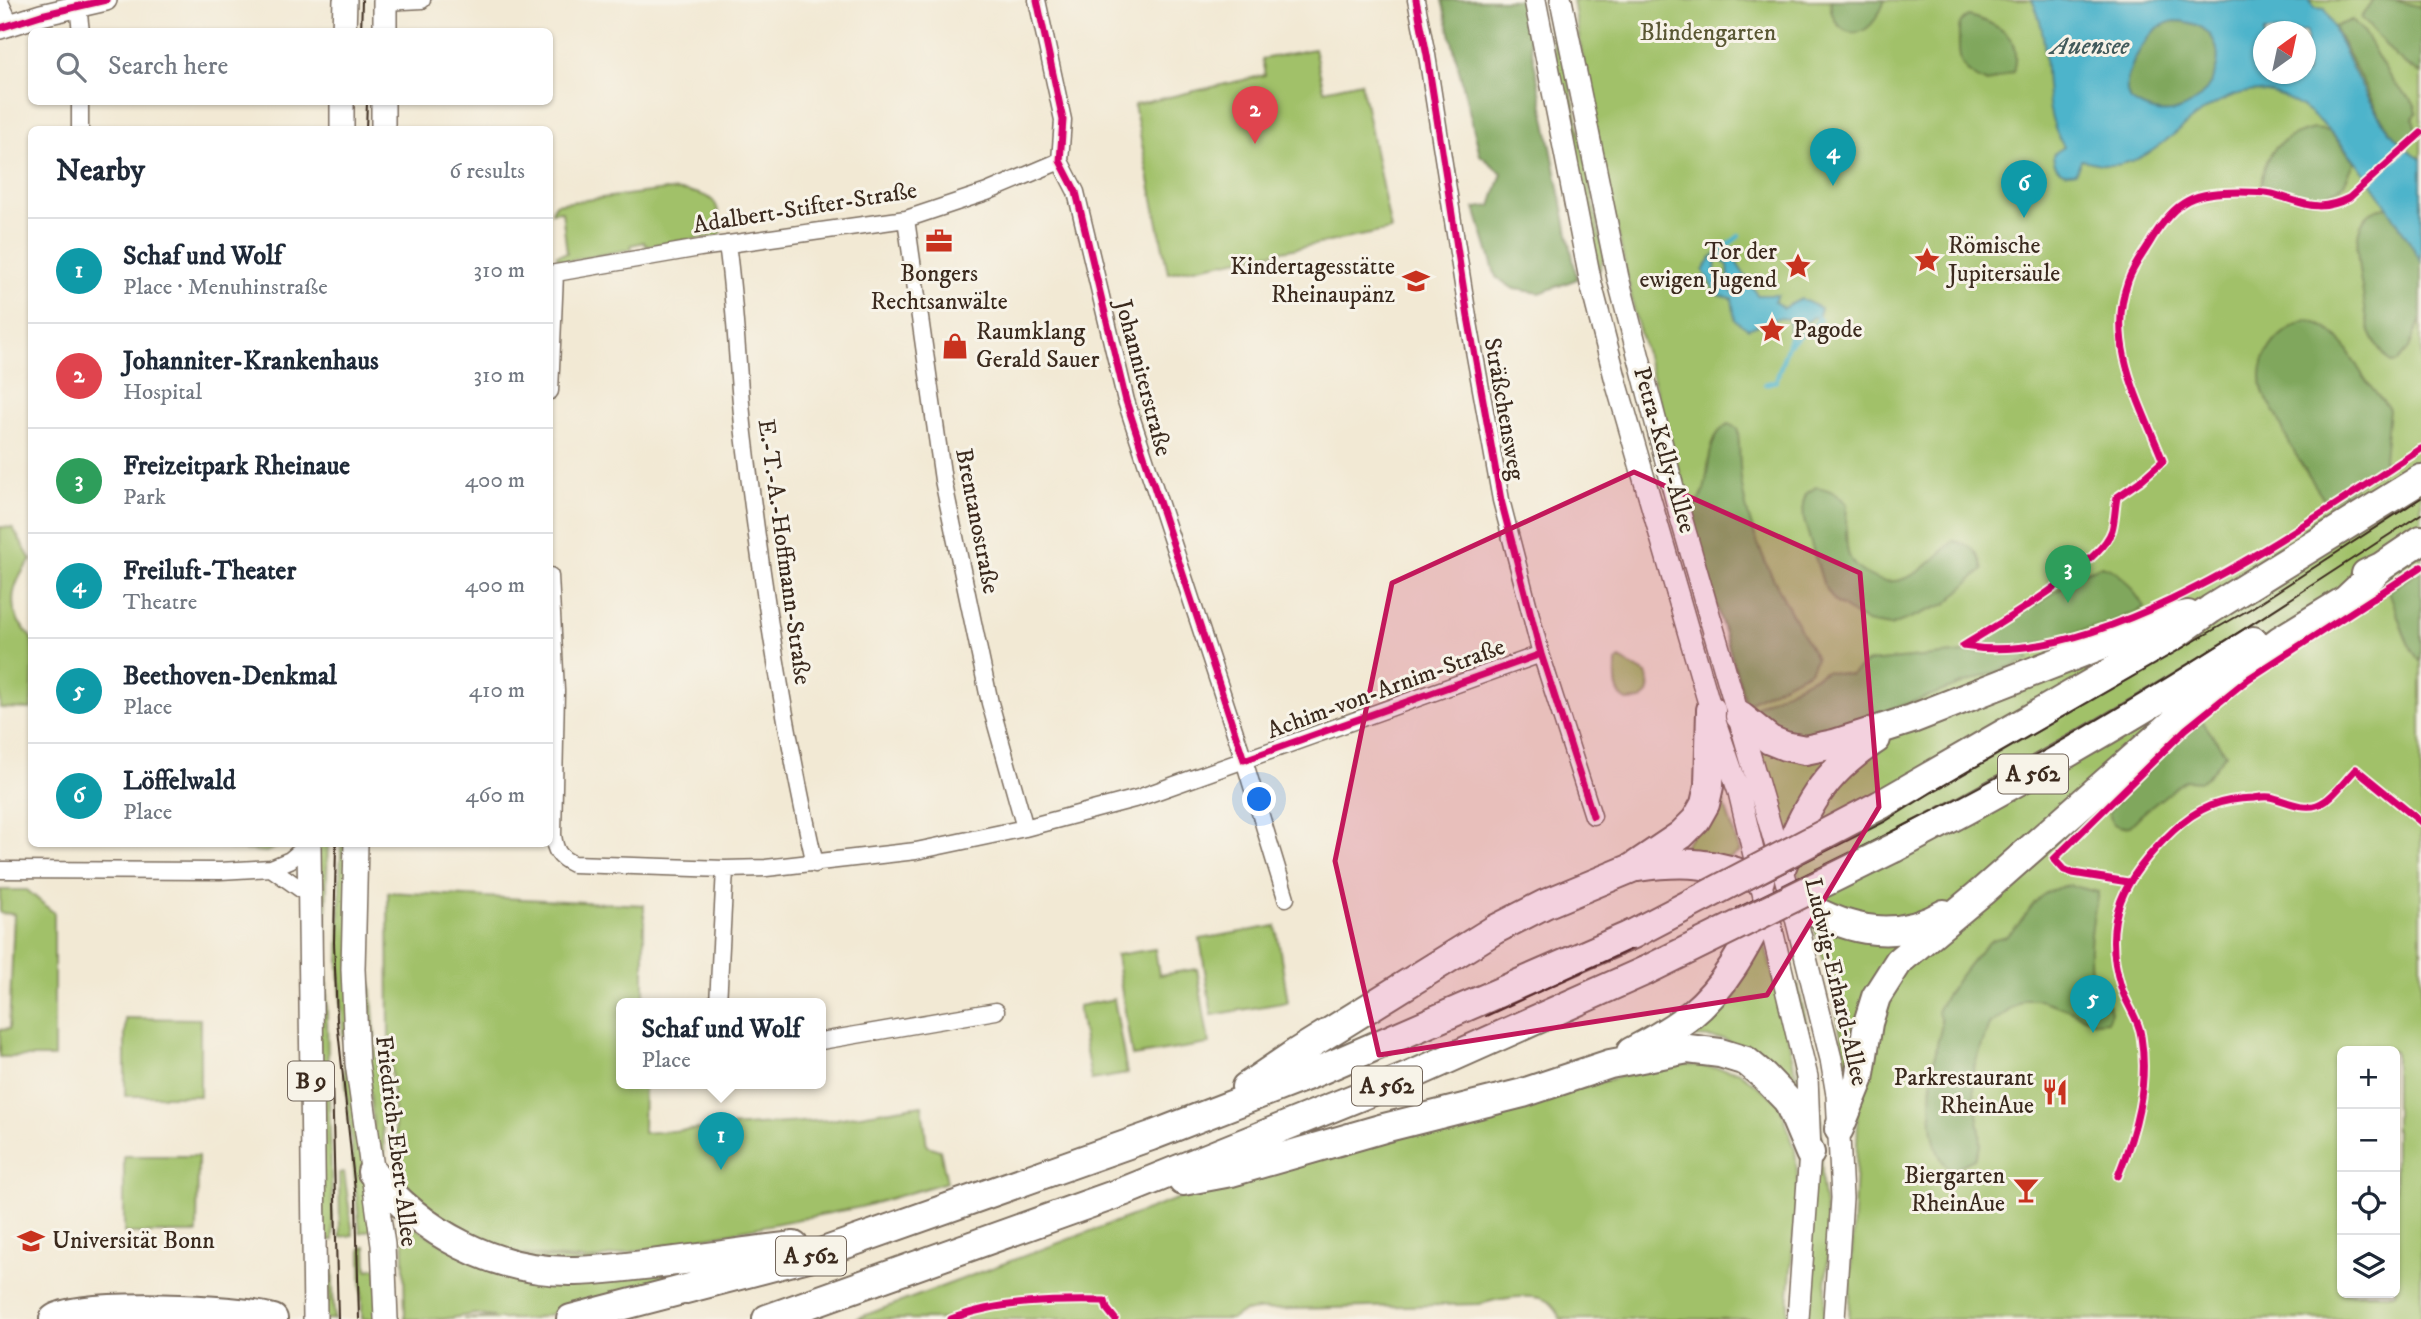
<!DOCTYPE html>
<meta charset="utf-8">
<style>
:root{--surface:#fff;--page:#f2f2f3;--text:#1f2937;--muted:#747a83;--line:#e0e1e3;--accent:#c8321e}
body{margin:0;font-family:"IM FELL DW Pica",serif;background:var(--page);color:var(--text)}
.controls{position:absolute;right:21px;bottom:21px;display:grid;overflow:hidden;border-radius:10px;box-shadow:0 2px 5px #0004}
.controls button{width:63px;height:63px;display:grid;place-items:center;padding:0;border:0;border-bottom:2px solid var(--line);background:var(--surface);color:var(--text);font:35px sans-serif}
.compass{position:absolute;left:2253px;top:21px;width:63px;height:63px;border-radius:50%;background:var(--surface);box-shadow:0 2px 5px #0004;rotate:33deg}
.you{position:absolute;left:1260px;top:800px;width:24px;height:24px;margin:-18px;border:5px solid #fff;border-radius:50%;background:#1a73e8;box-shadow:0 0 0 10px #1a73e833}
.badge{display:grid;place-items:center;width:46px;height:46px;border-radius:50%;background:var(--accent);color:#fff;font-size:23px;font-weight:700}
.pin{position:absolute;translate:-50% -58px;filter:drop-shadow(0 2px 4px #0008)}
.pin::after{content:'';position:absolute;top:37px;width:24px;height:21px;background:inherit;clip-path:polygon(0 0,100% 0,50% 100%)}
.popup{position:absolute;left:616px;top:998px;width:210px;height:91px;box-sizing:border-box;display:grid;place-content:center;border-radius:10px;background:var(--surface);filter:drop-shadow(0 2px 5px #0005);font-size:23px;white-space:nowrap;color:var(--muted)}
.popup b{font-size:26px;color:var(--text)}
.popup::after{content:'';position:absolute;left:50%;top:100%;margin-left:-14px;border:14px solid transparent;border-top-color:var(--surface)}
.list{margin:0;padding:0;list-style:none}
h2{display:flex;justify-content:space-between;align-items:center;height:91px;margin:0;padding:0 28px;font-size:30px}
h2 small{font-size:23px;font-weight:400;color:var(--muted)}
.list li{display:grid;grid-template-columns:46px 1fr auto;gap:21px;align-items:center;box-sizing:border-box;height:105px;padding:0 28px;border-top:2px solid var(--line)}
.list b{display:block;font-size:26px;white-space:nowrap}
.list p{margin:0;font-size:23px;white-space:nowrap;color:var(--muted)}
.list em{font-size:23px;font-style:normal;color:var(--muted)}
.icon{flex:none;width:38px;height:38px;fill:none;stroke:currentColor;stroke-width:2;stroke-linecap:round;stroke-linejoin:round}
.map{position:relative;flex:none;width:2421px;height:1319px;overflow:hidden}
.search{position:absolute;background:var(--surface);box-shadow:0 2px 5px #0004;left:28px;top:28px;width:525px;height:77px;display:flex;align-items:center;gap:18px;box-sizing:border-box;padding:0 24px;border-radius:10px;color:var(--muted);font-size:26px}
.panel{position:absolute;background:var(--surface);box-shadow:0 2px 5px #0004;left:28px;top:126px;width:525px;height:721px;border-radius:10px}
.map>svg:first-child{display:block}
.green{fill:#a1c169;stroke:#6e7644;stroke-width:2;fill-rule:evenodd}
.forest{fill:#80a75d;stroke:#5e683e;stroke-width:2}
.water{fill:#4db4cb;stroke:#446f74;stroke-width:2;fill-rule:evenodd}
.pier{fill:#f2e9d4}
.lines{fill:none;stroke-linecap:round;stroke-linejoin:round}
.stream{stroke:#4db4cb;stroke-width:4.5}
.minor-casing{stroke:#7b6d5e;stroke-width:19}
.secondary-casing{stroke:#7b6d5e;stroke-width:24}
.primary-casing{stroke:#7b6d5e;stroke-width:26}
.motorway-casing{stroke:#7b6d5e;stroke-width:32}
.minor{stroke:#fff;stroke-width:16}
.secondary{stroke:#fff;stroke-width:21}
.primary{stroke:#fff;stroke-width:23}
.motorway{stroke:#fff;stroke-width:28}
.tram{stroke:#3b2a1e;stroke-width:2}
.motorway-bridge-casing{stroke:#7b6d5e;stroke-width:32;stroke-linecap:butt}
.motorway-bridge{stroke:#fff;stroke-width:28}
.cycleway-casing{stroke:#f7f3e8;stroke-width:11}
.cycleway{stroke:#d6006c;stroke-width:7}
.marked{fill:#c2185b;fill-opacity:0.2;stroke:#c2185b;stroke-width:5;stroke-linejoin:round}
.labels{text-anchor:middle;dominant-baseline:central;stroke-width:6;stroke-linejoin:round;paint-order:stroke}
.shield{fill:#f7f3e8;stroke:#73665b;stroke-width:2}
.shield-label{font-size:23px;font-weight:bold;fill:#3b2a1e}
.park-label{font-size:24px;fill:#5a5734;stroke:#f7f3e8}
.street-label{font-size:24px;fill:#3b2a1e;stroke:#f7f3e8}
.poi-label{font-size:24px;fill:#3b2a1e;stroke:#f7f3e8;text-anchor:start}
.water-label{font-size:26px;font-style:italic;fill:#415a5b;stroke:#f7f3e8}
</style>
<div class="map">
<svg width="2421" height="1319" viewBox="0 0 2421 1319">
<rect width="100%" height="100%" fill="#f7f3e8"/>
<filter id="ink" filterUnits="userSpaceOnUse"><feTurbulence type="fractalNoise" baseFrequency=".0143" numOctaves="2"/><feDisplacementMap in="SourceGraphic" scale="14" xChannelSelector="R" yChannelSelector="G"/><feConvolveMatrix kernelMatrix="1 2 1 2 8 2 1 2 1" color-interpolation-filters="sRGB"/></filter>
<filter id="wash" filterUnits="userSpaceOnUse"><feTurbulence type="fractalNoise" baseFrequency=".00686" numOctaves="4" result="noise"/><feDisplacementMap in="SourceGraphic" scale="28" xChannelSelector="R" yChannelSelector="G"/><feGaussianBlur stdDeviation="1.57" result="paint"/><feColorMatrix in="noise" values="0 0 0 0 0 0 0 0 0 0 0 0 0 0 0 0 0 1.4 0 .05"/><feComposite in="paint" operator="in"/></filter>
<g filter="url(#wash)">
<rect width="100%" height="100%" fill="#f2e9d4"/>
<path class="green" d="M1544,0H1553L1604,256L1599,272Z
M1573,0H2421V1319H1849L1858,1123L1833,995L1809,909L1757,747L1635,315L1586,79ZM2264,32H2306V74H2264ZM2342,1051H2395V1293H2342Z
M1314,49L1324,90L1361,82L1391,230L1168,273L1134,105L1265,75L1262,59Z
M666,190C679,191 709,191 716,205C720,213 720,226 721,235L646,246L644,242L631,245L632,249L567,261L558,259L557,255L567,253L562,211L552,212L555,204Z
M0,527L13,528L31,560C17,577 7,599 18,620C21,627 28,632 31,638C35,645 32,697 31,709L0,708Z
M1620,659L1646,674C1651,684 1651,694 1641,700L1627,701C1613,693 1616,677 1616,662Z
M1721,793L1740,852L1728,859L1680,851Z
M233,844H279L277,847L266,852L230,849Z
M316,844H328C323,976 330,1108 333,1240L322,1241Z
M341,844H348L374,1229L360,1233L346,1087L339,964Z
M0,890H27L54,913V1057H0V1030L9,1029L14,914L0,913Z
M388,892L644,905V1004H621V1084H644L643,1133L830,1120L922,1105L927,1146L940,1150L947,1182L861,1207L580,1262L520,1255L472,1242L399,1192L389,1035Z
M1276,926L1288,1002L1212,1015L1200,939Z
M1764,940L1786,1026L1796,1078L1793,1083L1764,1058L1723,1039L1685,1036Z
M1155,949L1159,975L1197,969L1209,1044L1132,1056L1116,955Z
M371,985L385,1160L377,1161L361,1003Z
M1798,985L1815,1064L1821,1118L1822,1184L1829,1237L1824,1319H1807L1795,986Z
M1114,999L1127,1074L1091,1080L1078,1006Z
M125,1018L200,1019V1096H125Z
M1685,1064L1738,1071L1779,1102L1795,1149L1798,1182L1787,1319H1560C1557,1312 1555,1305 1547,1301C1532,1292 1497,1299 1480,1304L1257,1310L1243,1312L1232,1319H855L1206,1188L1626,1075Z
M124,1156H198L197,1233H124Z
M344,1172L353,1235L340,1237L339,1173Z
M403,1220L449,1248L705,1270L533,1319H463L494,1317L475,1314L445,1319H405Z
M366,1247L367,1270L377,1268L380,1319H362L361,1248Z
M332,1255L334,1319H323V1304L329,1302L328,1267H322V1258Z"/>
<path class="forest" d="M1442,0H1522L1577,279L1540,293L1514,289L1496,277L1475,208L1491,206L1502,173L1480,155Z
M1831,0H1885C1881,11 1876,22 1866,29C1846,41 1828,20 1831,0Z
M2374,0H2394L2421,7V74L2396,57L2361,17Z
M1968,16C1999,24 2023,36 2013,72L1987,83C1964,72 1958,67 1959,40C1959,29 1957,22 1968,16Z
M2352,20C2372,37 2379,67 2397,86C2406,96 2415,98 2417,112L2413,118L2416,132L2401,146L2379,115L2334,27Z
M2174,21C2256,22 2209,138 2142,107C2138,105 2132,102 2129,98C2119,80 2144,37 2159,27C2164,24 2169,22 2174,21Z
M2314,129L2329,131L2355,161L2343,186L2315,200H2299L2270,188H2261C2263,153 2280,136 2314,129Z
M2388,207L2421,261V319L2408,350L2398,362L2392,363C2382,354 2375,344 2370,332C2366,320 2365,306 2363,294C2358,266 2345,209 2388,207Z
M2307,320C2345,331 2347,354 2368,383C2374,392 2382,400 2389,409L2383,469L2327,504C2310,477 2290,450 2279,420C2275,409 2266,401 2263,391C2254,358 2277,331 2307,320Z
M1729,424L1737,428L1738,432C1740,450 1739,468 1742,486C1751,548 1787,604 1816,658L1810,671L1746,704L1689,515C1695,507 1701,499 1704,490C1710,470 1706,434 1729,424Z
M1816,487C1830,489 1838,494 1847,504C1846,520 1845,538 1848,553C1852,565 1859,571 1870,576C1902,594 1931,563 1953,541C1972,544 1978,551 1983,569L1946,604L1890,626L1867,622L1835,602L1823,583L1804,520L1803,503L1806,494Z
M2101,566C2123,570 2133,591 2145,608L2112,622L2037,644L1980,648L1977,645L1978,640L2030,609L2084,572Z
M2421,570V662C2406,648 2397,611 2389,591Z
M2026,651L2029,660L1879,714L1829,736L1789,739L1749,710L1826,671L1850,675L1868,662L1964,653Z
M2202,721L2226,754L2208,776L2201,781L2185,780L2142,814L2130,826L2122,827L2113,824L2108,812L2172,746Z
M2069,885L2098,892C2089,937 2085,963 2099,1008L2109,1005L2111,1012L2107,1021L2095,1022L2065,1008L2036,999H2025L1989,1025L1973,1070L1975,1102L1980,1131L1981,1145L1974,1159L1952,1170C1923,1153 1931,1078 1936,1049C1938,1035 1946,1025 1937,1012C1943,997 1979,947 1993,940C1998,937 2004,938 2008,935C2035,912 2027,894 2069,885Z"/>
<path class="water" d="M2032,0H2310L2314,8L2325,9C2345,53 2378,136 2421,159V261C2390,210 2333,109 2272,93C2244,86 2216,101 2194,118C2169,137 2142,167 2107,165C2098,164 2089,161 2081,160L2076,172C2063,176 2053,168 2053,154L2064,147C2035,102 2056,46 2032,0ZM2174,21C2256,22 2209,138 2142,107C2138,105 2132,102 2129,98C2119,80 2144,37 2159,27C2164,24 2169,22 2174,21ZM2264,32H2306V74H2264Z
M1719,252L1735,259C1741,273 1751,281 1757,295H1778L1774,301L1783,308L1801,299L1821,308L1818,318L1813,317L1809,321H1803L1794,335H1791L1789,334V319L1778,318L1748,329L1735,320L1732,298L1718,295L1703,271L1711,258ZM1716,258L1728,265L1729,280L1735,287L1733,292L1722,282L1715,272Z"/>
<path class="pier" d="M2404,143L2409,148L2369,184L2365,179Z"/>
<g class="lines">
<path class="stream" d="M1719,252L1739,236
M1789,344L1803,334L1810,333L1815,324L1820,320L1818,318
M1765,384L1776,381L1791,335"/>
</g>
</g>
<g filter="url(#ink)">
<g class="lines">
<g class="minor-casing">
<path id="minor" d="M1037,0L1063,120L1060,161L1076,192L1126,401L1244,760L1286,898
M1416,0L1427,55L1468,317L1501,500L1541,654L1593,816
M0,2L10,23
M385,2L422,0
M78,6L81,32
M80,130V102
M906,219L943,480L990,703L1025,828
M727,244C736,307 737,371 744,434C761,579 783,722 815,864
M550,274L700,248L906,219L987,192L1060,161
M550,391L555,274
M550,576L556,691L553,835C555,850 558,857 573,864L725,869L766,868L916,851L1025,828L1138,798L1541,654
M271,868L309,895
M0,870L220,871L271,868L290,860L309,844
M718,1004L725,869
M821,1041L996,1011"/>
</g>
<g class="secondary-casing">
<path id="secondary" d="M1535,0L1591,284L1617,385L1711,710L1739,792L1807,1077L1810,1153L1798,1319
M1561,0L1618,278L1680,514L1791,898L1831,1059L1837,1095L1842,1198L1834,1319
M0,28L41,15L106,0"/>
</g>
<g class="primary-casing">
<path id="primary" d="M344,32L345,0
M385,32V0
M342,130V102
M383,130V102
M309,844L315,1319
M356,844L353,969L357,1063L383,1245L386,1319"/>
</g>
<g class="motorway-casing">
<path id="motorway" d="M2366,574L2381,567L2421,540
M1740,716L1770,740L1785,746L1805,750L1834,744L1912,719L2165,620L2188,615
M1880,805L2172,637L2211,609L2421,479
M1894,848C2017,784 2136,715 2253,641
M1782,866C1806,808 1821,774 1876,739
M1638,867C1685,860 1715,863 1760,880
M1791,898C1840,928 1891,945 1944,914
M1631,1052C1652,1041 1673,1029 1692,1014C1726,986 1746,946 1766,907
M1246,1087L1296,1053L1494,930L1545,904L1632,868L1681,835L1696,820L1705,804L1709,786L1711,710
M1839,1129L1859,1080L1868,1023L1876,997L1899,961L1983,891L2180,717L2279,641L2346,600L2381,567
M372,1172C422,1233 495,1273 576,1271C606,1270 637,1266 667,1262C710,1257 752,1251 794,1246
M1183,1181L1231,1172L1384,1128L1523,1093L1610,1064L1688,1049L1720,1053L1746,1061L1764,1076L1788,1101L1810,1153
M54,1319C81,1302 241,1308 273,1319
M571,1319L812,1256L1151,1136L1309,1075L1631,935
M767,1319L1125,1191L1410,1076L1645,971"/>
</g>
<use href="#minor" class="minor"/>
<use href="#secondary" class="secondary"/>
<use href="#primary" class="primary"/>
<use href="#motorway" class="motorway"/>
<path class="tram" d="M361,32L362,0
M366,130L367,102
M336,844L334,942L337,1020L356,1200L359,1319
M1737,908C1837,859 1938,811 2035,756C2167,681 2294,597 2421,514
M1486,1016L1636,947L1886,821L1932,792L2250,609L2421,498
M332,1078L338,1319"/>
<g class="motorway-bridge-casing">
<path id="motorway-bridge" d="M1631,935L1880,805
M1645,971L1894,848"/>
</g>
<use href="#motorway-bridge" class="motorway-bridge"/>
<g class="cycleway-casing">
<path id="cycleway" d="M1037,0L1063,120L1060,161L1076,192L1126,401L1244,760L1541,654
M1416,0L1427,55L1468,317L1501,500L1541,654L1593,816
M0,28L41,15L106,0
M1963,646C1997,625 2101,565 2112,530C2115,520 2115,507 2117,497L2140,481L2163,461C2141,404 2105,344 2128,281C2133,266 2144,253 2152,239C2177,199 2193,192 2240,192C2251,192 2262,192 2272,194C2303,202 2316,214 2349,198L2421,133
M1963,646C2104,671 2305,523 2421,449
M2128,882L2073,873L2064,870L2054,859L2186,729L2248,679L2421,567
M2118,1176C2136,1131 2149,1085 2141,1036C2139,1019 2126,1004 2121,987C2100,919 2124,877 2173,831C2198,807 2220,799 2254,798C2260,797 2265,796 2270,797C2284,800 2302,810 2317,805C2332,800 2345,780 2356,769L2421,822
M951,1319C997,1301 1056,1300 1105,1301L1107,1309L1115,1319"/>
</g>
<use href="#cycleway" class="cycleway"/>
</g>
</g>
<path class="marked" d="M1634,472L1860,573L1879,807L1767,995L1379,1055L1335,861L1392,583Z"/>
<defs>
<g id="office-bare" transform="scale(2.1)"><path d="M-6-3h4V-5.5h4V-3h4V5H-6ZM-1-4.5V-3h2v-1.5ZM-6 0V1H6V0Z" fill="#c8321e" stroke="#f7f3e8" stroke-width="2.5" paint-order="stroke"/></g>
<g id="sight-bare" transform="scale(2.1)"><path d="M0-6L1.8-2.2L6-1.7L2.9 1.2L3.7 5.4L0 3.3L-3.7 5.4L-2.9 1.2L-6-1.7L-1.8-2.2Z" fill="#c8321e" stroke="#f7f3e8" stroke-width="2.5" paint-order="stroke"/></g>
<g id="school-bare" transform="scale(2.1)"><path d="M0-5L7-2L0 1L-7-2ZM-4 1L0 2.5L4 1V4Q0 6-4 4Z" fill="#c8321e" stroke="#f7f3e8" stroke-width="2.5" paint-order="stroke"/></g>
<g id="shop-bare" transform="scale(2.1)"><path d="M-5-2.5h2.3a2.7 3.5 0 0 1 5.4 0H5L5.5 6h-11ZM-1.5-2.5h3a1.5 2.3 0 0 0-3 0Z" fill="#c8321e" stroke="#f7f3e8" stroke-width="2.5" paint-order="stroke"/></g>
<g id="restaurant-bare" transform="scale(2.1)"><path d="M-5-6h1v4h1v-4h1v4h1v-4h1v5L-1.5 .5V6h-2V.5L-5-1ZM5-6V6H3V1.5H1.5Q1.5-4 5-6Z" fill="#c8321e" stroke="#f7f3e8" stroke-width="2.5" paint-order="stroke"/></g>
<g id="bar-bare" transform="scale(2.1)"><path d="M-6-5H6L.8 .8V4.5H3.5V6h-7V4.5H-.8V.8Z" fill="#c8321e" stroke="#f7f3e8" stroke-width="2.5" paint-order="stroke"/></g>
<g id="university-bare" transform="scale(2.1)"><path d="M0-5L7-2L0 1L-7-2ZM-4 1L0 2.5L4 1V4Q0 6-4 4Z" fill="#c8321e" stroke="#f7f3e8" stroke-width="2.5" paint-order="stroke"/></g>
</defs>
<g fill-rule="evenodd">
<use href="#office-bare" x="939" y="241"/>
<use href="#sight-bare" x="1927" y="260"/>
<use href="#sight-bare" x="1798" y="266"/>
<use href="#school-bare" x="1416" y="281"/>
<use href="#sight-bare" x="1772" y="330"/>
<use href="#shop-bare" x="955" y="346"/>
<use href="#restaurant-bare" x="2055" y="1092"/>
<use href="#bar-bare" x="2026" y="1190"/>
<use href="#university-bare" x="31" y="1241"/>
</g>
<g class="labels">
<g class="shield">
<rect x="1998" y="754.5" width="70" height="39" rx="5"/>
<rect x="288" y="1061.5" width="46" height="39" rx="5"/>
<rect x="1352" y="1066.5" width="70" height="39" rx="5"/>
<rect x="776" y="1236.5" width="70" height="39" rx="5"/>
</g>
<g class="shield-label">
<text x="2033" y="774">A 562</text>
<text x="311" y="1081">B 9</text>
<text x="1387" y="1086">A 562</text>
<text x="811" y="1256">A 562</text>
</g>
<g class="park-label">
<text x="1708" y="33">Blindengarten</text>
</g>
<g class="street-label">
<text transform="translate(805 208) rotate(-9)">Adalbert-Stifter-Straße</text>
<text transform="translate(1143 378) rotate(75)">Johanniterstraße</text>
<text transform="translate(1504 409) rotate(80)">Sträßchensweg</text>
<text transform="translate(1664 450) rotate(74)">Petra-Kelly-Allee</text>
<text transform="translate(977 521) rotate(79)">Brentanostraße</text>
<text transform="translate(784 552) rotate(82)">E.-T.-A.-Hoffmann-Straße</text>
<text transform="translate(1386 689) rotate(-20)">Achim-von-Arnim-Straße</text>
<text transform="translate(1836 982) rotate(77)">Ludwig-Erhard-Allee</text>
<text transform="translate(396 1141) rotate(83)">Friedrich-Ebert-Allee</text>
</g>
<g class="poi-label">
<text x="1948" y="246">Römische<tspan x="1948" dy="28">Jupitersäule</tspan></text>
<text x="1777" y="252" text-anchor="end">Tor der<tspan x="1777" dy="28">ewigen Jugend</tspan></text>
<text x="1395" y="267" text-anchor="end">Kindertagesstätte<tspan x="1395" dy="28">Rheinaupänz</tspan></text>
<text x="939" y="274" text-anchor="middle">Bongers<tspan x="939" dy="28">Rechtsanwälte</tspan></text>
<text x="1793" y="330">Pagode</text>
<text x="976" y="332">Raumklang<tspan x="976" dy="28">Gerald Sauer</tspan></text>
<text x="2034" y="1078" text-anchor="end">Parkrestaurant<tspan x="2034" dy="28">RheinAue</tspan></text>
<text x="2005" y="1176" text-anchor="end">Biergarten<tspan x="2005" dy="28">RheinAue</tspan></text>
<text x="52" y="1241">Universität Bonn</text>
</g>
<g class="water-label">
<text x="2090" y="46">Auensee</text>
</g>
</g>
</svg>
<div class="controls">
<button>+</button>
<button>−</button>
<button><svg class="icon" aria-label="locate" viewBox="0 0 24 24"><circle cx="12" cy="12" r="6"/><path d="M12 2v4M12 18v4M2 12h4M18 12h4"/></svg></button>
<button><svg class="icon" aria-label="layers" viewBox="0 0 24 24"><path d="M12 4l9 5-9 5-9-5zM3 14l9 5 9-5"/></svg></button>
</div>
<svg class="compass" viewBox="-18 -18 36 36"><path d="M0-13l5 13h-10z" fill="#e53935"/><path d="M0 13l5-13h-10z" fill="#747a83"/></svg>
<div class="you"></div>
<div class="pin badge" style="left:721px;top:1170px;background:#0f9aa8">1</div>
<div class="popup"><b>Schaf und Wolf</b>Place</div>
<div class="pin badge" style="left:1255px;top:144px;background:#e0444e">2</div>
<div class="pin badge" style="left:2068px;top:603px;background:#2e9e5b">3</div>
<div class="pin badge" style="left:1833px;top:186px;background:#0f9aa8">4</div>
<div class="pin badge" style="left:2093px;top:1033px;background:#0f9aa8">5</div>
<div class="pin badge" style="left:2024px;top:218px;background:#0f9aa8">6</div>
<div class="search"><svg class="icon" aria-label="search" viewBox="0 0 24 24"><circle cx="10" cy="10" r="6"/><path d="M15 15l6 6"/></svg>Search here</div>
<section class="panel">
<h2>Nearby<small>6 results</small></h2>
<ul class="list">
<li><span class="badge" style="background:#0f9aa8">1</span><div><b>Schaf und Wolf</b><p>Place · Menuhinstraße</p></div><em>310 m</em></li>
<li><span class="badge" style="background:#e0444e">2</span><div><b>Johanniter-Krankenhaus</b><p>Hospital</p></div><em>310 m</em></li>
<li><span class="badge" style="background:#2e9e5b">3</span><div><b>Freizeitpark Rheinaue</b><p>Park</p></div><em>400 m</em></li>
<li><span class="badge" style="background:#0f9aa8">4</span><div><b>Freiluft-Theater</b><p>Theatre</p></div><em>400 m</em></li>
<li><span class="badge" style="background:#0f9aa8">5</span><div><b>Beethoven-Denkmal</b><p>Place</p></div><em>410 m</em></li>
<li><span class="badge" style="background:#0f9aa8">6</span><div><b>Löffelwald</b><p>Place</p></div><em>460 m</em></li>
</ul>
</section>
</div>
